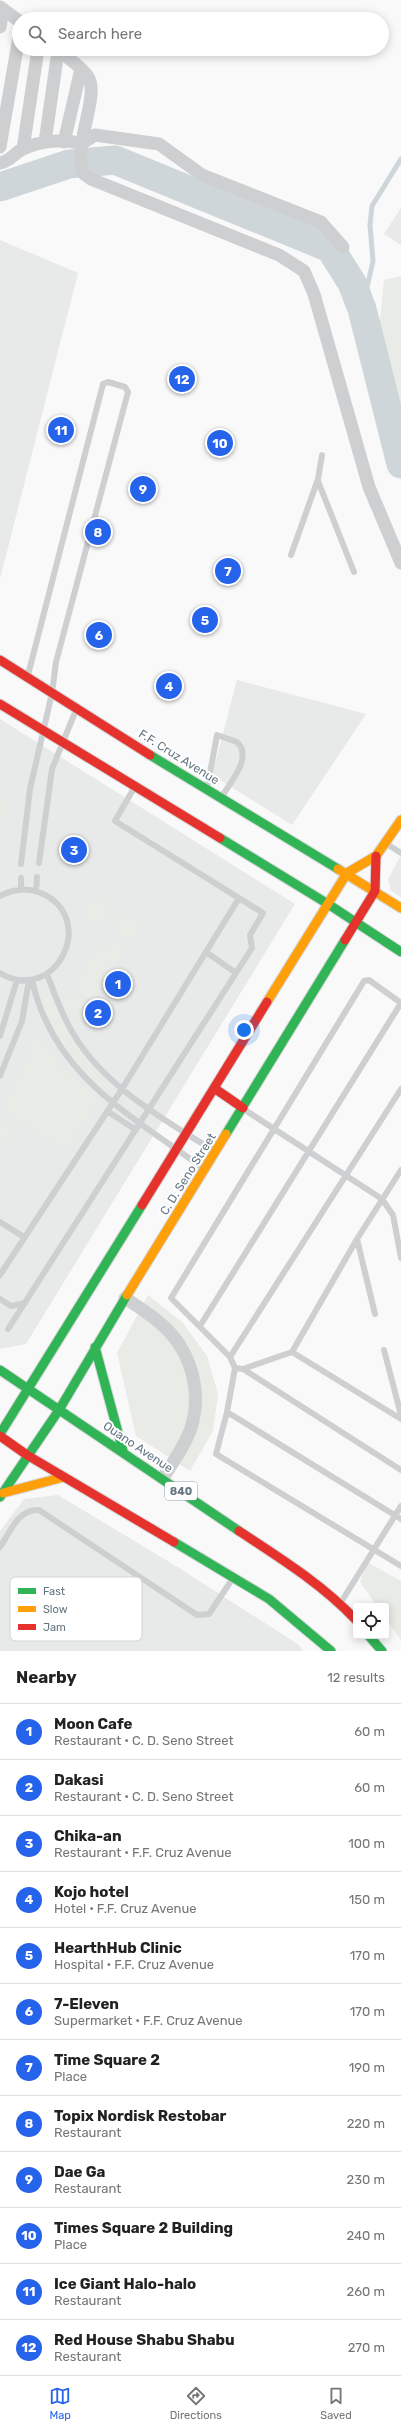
<!DOCTYPE html>
<meta charset="utf-8">
<style>
:root{--surface:#fff;--page:#f6f6f6;--text:#222;--muted:#767676;--line:#e0e0e0;--accent:#2563eb}
body{margin:0;font-family:Rubik,sans-serif;background:var(--page);color:var(--text)}
.controls{position:absolute;right:12px;bottom:12px;display:grid;overflow:hidden;border-radius:4px;box-shadow:0 2px 10px #0003}
.controls button{width:36px;height:36px;display:grid;place-items:center;padding:0;border:0;border-bottom:1px solid var(--line);background:var(--surface);color:var(--text);font:20px sans-serif}
.you{position:absolute;left:244px;top:1030px;width:14px;height:14px;margin:-10px;border:3px solid #fff;border-radius:50%;background:#1a73e8;box-shadow:0 0 0 6px #1a73e833}
.badge{display:grid;place-items:center;width:26px;height:26px;border-radius:50%;background:var(--accent);color:#fff;font-size:13px;font-weight:700}
.pin{position:absolute;translate:-50% -50%;border:2px solid #fff;box-shadow:0 1px 4px #0006}
.list{margin:0;padding:0;list-style:none}
h2{display:flex;justify-content:space-between;align-items:center;height:52px;margin:0;padding:0 16px;font-size:17px}
h2 small{font-size:13px;font-weight:400;color:var(--muted)}
.list li{display:grid;grid-template-columns:26px 1fr auto;gap:12px;align-items:center;box-sizing:border-box;height:56px;padding:0 16px;border-top:1px solid var(--line)}
.list b{display:block;font-size:15px;white-space:nowrap}
.list p{margin:0;font-size:13px;white-space:nowrap;color:var(--muted)}
.list em{font-size:13px;font-style:normal;color:var(--muted)}
.icon{flex:none;width:22px;height:22px;fill:none;stroke:currentColor;stroke-width:2;stroke-linecap:round;stroke-linejoin:round}
.map{position:relative;flex:none;width:401px;height:1651px;overflow:hidden}
.search{position:absolute;background:var(--surface);box-shadow:0 2px 10px #0003;left:12px;right:12px;top:12px;height:44px;display:flex;align-items:center;gap:10px;box-sizing:border-box;padding:0 14px;border-radius:22px;color:var(--muted);font-size:15px}
.sheet{height:724px;background:var(--surface)}
nav{display:flex;justify-content:space-around;align-items:center;box-sizing:border-box;height:56px;border-top:1px solid var(--line);background:var(--surface);font-size:11px;color:var(--muted)}
nav a{display:grid;justify-items:center;gap:2px}
nav .on{color:var(--accent)}
.map>svg:first-child{display:block}
.built{fill:#e8e9e9}
.green{fill:#e8ebe6}
.lines{fill:none;stroke-linecap:round;stroke-linejoin:round}
.stream{stroke:#ced6d9;stroke-width:5}
.river{stroke:#ced6d9;stroke-width:29}
.fast-casing{stroke:#d5d6d7;stroke-width:11}
.slow-casing{stroke:#d5d6d7;stroke-width:11}
.jam-casing{stroke:#d5d6d7;stroke-width:11}
.lane{stroke:#cecfd0;stroke-width:6}
.street{stroke:#cecfd0;stroke-width:13}
.fast{stroke:#30b455;stroke-width:9}
.slow{stroke:#ff9f0a;stroke-width:9}
.jam{stroke:#e5322d;stroke-width:9}
.labels{text-anchor:middle;dominant-baseline:central;stroke-width:4;stroke-linejoin:round;paint-order:stroke}
.shield{fill:#fff;stroke:#939fa8;stroke-width:1}
.shield-label{font-size:11px;font-weight:bold;fill:#657683}
.street-label{font-size:12px;fill:#657683;stroke:#fff}
.key{fill:#fff;stroke:#d1d6da;stroke-width:1}
.key-label{font-size:11px;fill:#657683}
</style>
<div class="map">
<svg width="401" height="1651" viewBox="0 0 401 1651">
<rect width="100%" height="100%" fill="#f9f9f9"/>
<path class="built" d="M401,208V245L384,234Z
M0,240L78,273L0,579Z
M237,680L366,714L292,825L212,775Z
M0,719L295,904L26,1344L0,1349Z
M401,855V897L391,891L388,879Z
M58,1495L176,1566L299,1645L303,1651H0V1531L24,1499Z"/>
<path class="green" d="M401,276V408L379,329L384,280Z
M8,773L10,774L5,821L0,820V803Z
M96,896L112,907L109,918L96,921L90,927L85,903Z
M122,912L141,924L130,942L120,936L119,929L115,924Z
M118,942L126,948L92,1003L75,989L87,968L93,944L105,950Z
M50,990L67,1028L109,1080L104,1089C70,1067 52,1030 38,994Z
M70,993L89,1009L76,1029L62,1002Z
M39,1030L57,1063L98,1100L66,1152L4,1111Z
M1,1117L16,1127L7,1142L3,1140L0,1145Z
M148,1295L183,1323L207,1356L218,1394L213,1431L190,1471L136,1436L117,1353Z
M367,1562L401,1581V1640L386,1619V1606H377L360,1582Z"/>
<g class="lines">
<path class="stream" d="M362,309L373,261L370,225L372,206L401,159"/>
<path class="river" d="M0,187L69,164L115,160L330,248L352,283L362,309L401,464"/>
<g class="fast-casing">
<path id="fast" d="M150,755L338,869
M220,838L328,904L401,952
M226,1134L345,940
M95,1347L123,1451
M0,1370L239,1531
M0,1434L142,1205
M0,1497L59,1410L127,1295
M174,1542L269,1599L331,1651
M369,1636L382,1651"/>
</g>
<g class="slow-casing">
<path id="slow" d="M338,869L401,908
M267,1002L347,873L376,856L401,820
M127,1295L226,1134
M3,1493L64,1477"/>
</g>
<g class="jam-casing">
<path id="jam" d="M0,660L150,755
M0,704L220,838
M345,940L375,891L376,856
M214,1088L243,1108
M142,1205L267,1002
M0,1436L27,1455L174,1542
M239,1531C280,1558 322,1584 356,1620"/>
</g>
<path class="lane" d="M318,481L354,572
M291,555L318,479L322,455
M207,789L217,735L237,742C253,757 231,781 223,795
M387,844L401,853
M39,863L52,769L76,710
M21,864L30,789L52,693L56,662L128,392L125,387L108,382L103,384L28,675
M21,889V878
M36,891L37,877
M0,896C13,889 27,887 41,893C99,918 56,1006 0,973
M206,952L236,973
M47,974C55,995 62,1016 74,1035C105,1087 165,1120 214,1151
M32,980C53,1075 130,1115 203,1168
M401,1003L369,980L364,981L171,1298L230,1357L235,1368L227,1412L216,1454L401,1566
M0,1036L17,980
M0,1076L22,1021L29,980
M245,1110L382,1199L393,1215L401,1258
M107,1111L136,1130
M401,1170L357,1239L292,1352L401,1419
M0,1222L24,1237
M357,1239L375,1314
M0,1275L122,1089L239,898
M0,1299L11,1306L25,1303
M200,1326L401,1003
M8,1329L252,948L250,935L263,913L115,821L134,788
M384,1350L401,1415
M230,1357L401,1089
M235,1368L243,1369L401,1470
M243,1369L292,1352
M227,1412L401,1519
M0,1547C11,1531 18,1509 39,1510L197,1615L209,1614L231,1581
M343,1599L401,1506"/>
<path class="street" d="M0,7L19,21
M0,27L3,10
M56,49C66,56 79,65 87,75C102,94 71,146 84,174L91,179L279,255L304,271L314,294L369,487L401,563
M45,142L58,51
M64,142L81,69
M0,147L19,37
M23,149L38,49
M0,163C11,161 14,153 23,149C39,141 65,138 81,144L95,135L159,144L202,175L321,222L343,247
M125,1298C137,1306 150,1314 160,1323C190,1348 203,1390 191,1428C185,1446 173,1462 163,1478"/>
<use href="#fast" class="fast"/>
<use href="#slow" class="slow"/>
<use href="#jam" class="jam"/>
</g>
<g class="labels">
<rect class="shield" x="165" y="1482" width="32" height="18" rx="3"/>
<g class="shield-label">
<text x="181" y="1491">840</text>
</g>
<g class="street-label">
<text transform="translate(179 757) rotate(32)">F.F. Cruz Avenue</text>
<text transform="translate(188 1174) rotate(-58)">C. D. Seno Street</text>
<text transform="translate(138 1447) rotate(34)">Ouano Avenue</text>
</g>
</g>
<rect x="10" y="1577" width="132" height="64" rx="6" class="key"/>
<rect x="18" y="1588" width="18" height="6" fill="#30b455"/>
<rect x="18" y="1606" width="18" height="6" fill="#ff9f0a"/>
<rect x="18" y="1624" width="18" height="6" fill="#e5322d"/>
<g class="key-label">
<text x="43" y="1595">Fast</text>
<text x="43" y="1613">Slow</text>
<text x="43" y="1631">Jam</text>
</g>
</svg>
<div class="controls">
<button><svg class="icon" aria-label="locate" viewBox="0 0 24 24"><circle cx="12" cy="12" r="6"/><path d="M12 2v4M12 18v4M2 12h4M18 12h4"/></svg></button>
</div>
<div class="you"></div>
<div class="pin badge" style="left:118px;top:984px">1</div>
<div class="pin badge" style="left:98px;top:1013px">2</div>
<div class="pin badge" style="left:74px;top:850px">3</div>
<div class="pin badge" style="left:169px;top:686px">4</div>
<div class="pin badge" style="left:205px;top:620px">5</div>
<div class="pin badge" style="left:99px;top:635px">6</div>
<div class="pin badge" style="left:228px;top:571px">7</div>
<div class="pin badge" style="left:98px;top:532px">8</div>
<div class="pin badge" style="left:143px;top:489px">9</div>
<div class="pin badge" style="left:220px;top:443px">10</div>
<div class="pin badge" style="left:61px;top:430px">11</div>
<div class="pin badge" style="left:182px;top:379px">12</div>
<div class="search"><svg class="icon" aria-label="search" viewBox="0 0 24 24"><circle cx="10" cy="10" r="6"/><path d="M15 15l6 6"/></svg>Search here</div>
</div>
<section class="sheet">
<h2>Nearby<small>12 results</small></h2>
<ul class="list">
<li><span class="badge">1</span><div><b>Moon Cafe</b><p>Restaurant · C. D. Seno Street</p></div><em>60 m</em></li>
<li><span class="badge">2</span><div><b>Dakasi</b><p>Restaurant · C. D. Seno Street</p></div><em>60 m</em></li>
<li><span class="badge">3</span><div><b>Chika-an</b><p>Restaurant · F.F. Cruz Avenue</p></div><em>100 m</em></li>
<li><span class="badge">4</span><div><b>Kojo hotel</b><p>Hotel · F.F. Cruz Avenue</p></div><em>150 m</em></li>
<li><span class="badge">5</span><div><b>HearthHub Clinic</b><p>Hospital · F.F. Cruz Avenue</p></div><em>170 m</em></li>
<li><span class="badge">6</span><div><b>7-Eleven</b><p>Supermarket · F.F. Cruz Avenue</p></div><em>170 m</em></li>
<li><span class="badge">7</span><div><b>Time Square 2</b><p>Place</p></div><em>190 m</em></li>
<li><span class="badge">8</span><div><b>Topix Nordisk Restobar</b><p>Restaurant</p></div><em>220 m</em></li>
<li><span class="badge">9</span><div><b>Dae Ga</b><p>Restaurant</p></div><em>230 m</em></li>
<li><span class="badge">10</span><div><b>Times Square 2 Building</b><p>Place</p></div><em>240 m</em></li>
<li><span class="badge">11</span><div><b>Ice Giant Halo-halo</b><p>Restaurant</p></div><em>260 m</em></li>
<li><span class="badge">12</span><div><b>Red House Shabu Shabu</b><p>Restaurant</p></div><em>270 m</em></li>
</ul>
</section>
<nav>
<a class="on"><svg class="icon" aria-label="map" viewBox="0 0 24 24"><path d="M3 6l6-2 6 2 6-2v14l-6 2-6-2-6 2zM9 4v14M15 6v14"/></svg>Map</a>
<a><svg class="icon" aria-label="directions" viewBox="0 0 24 24"><path d="M12 3l9 9-9 9-9-9zM9 14v-3h6M13 9l2 2-2 2"/></svg>Directions</a>
<a><svg class="icon" aria-label="saved" viewBox="0 0 24 24"><path d="M7 4h10v16l-5-4-5 4z"/></svg>Saved</a>
</nav>
